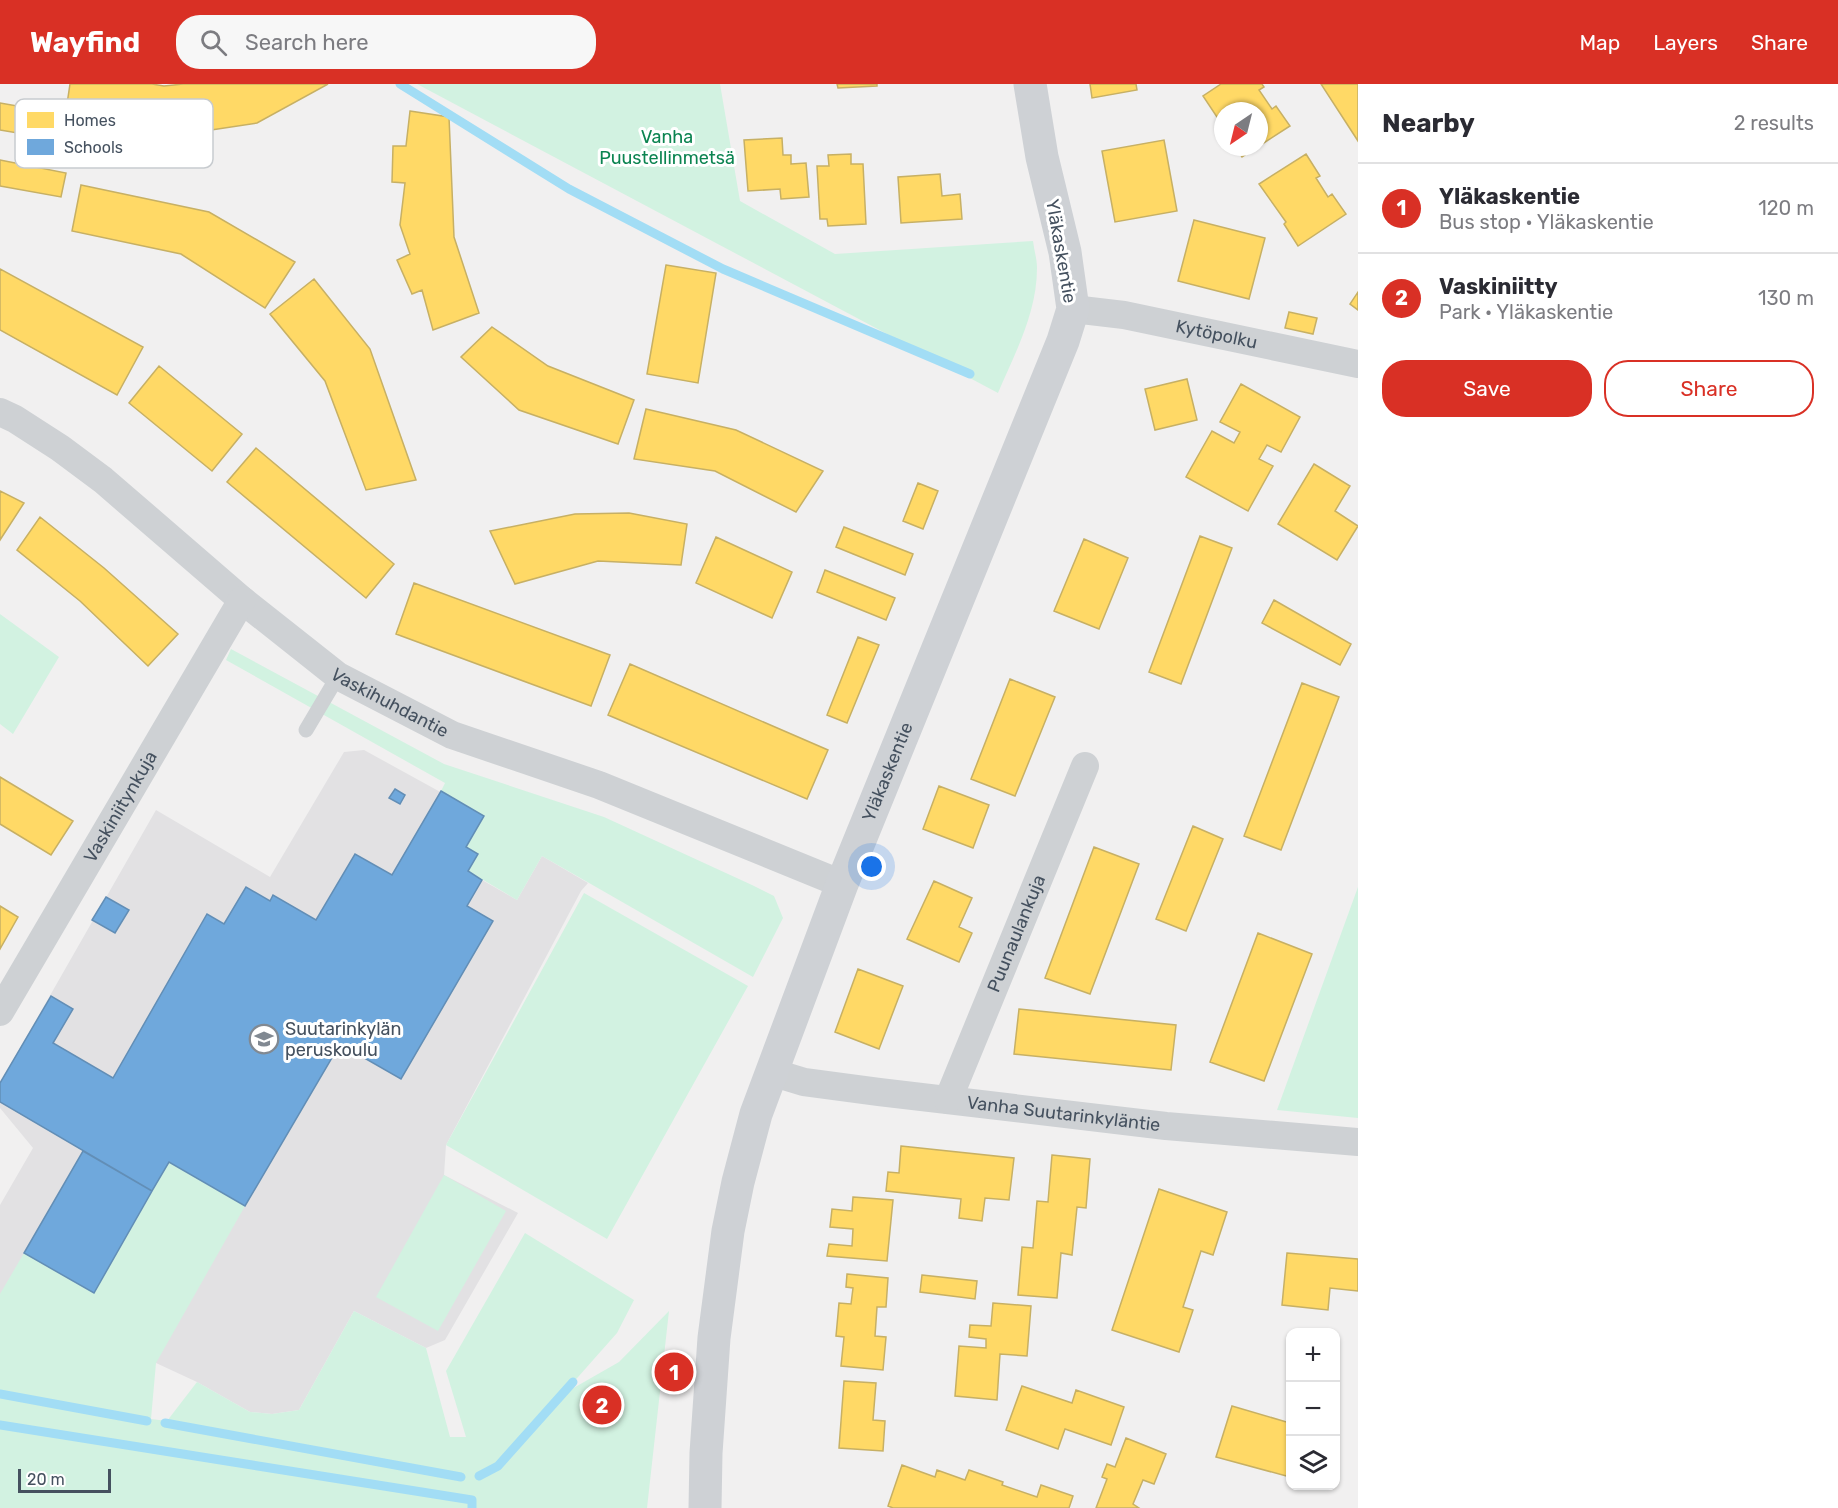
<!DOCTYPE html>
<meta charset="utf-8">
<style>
:root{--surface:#fff;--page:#f7f7f7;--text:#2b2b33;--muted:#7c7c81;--line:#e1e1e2;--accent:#d93025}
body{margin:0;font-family:Rubik,sans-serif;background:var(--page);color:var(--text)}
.controls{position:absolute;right:18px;bottom:18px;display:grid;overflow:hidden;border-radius:12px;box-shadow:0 2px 4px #0004}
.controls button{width:54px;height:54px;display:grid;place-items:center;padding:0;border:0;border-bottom:2px solid var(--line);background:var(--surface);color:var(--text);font:30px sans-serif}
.compass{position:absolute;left:1214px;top:18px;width:54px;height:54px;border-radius:50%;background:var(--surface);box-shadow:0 2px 4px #0004;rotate:215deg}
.scale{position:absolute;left:18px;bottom:15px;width:93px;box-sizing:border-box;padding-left:6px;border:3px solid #45515f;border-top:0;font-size:16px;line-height:21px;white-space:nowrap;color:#45515f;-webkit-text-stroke:4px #fff;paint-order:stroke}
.you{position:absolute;left:872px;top:783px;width:21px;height:21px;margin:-15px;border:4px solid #fff;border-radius:50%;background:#1a73e8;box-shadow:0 0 0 9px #1a73e833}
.badge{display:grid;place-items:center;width:39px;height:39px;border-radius:50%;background:var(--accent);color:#fff;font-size:20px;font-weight:700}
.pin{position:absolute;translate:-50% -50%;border:3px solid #fff;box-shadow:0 2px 6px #0006}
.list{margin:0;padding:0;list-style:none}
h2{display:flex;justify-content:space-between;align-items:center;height:78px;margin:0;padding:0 24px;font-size:26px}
h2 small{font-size:20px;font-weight:400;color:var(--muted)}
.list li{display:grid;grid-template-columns:39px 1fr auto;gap:18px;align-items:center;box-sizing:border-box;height:90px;padding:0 24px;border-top:2px solid var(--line)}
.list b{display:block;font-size:22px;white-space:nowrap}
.list p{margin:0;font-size:20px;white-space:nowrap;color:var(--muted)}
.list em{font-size:20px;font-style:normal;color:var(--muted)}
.actions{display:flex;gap:12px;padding:18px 24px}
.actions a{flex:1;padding:14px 0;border:2px solid var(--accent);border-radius:24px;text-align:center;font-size:21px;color:var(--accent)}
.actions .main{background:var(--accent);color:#fff}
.icon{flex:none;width:33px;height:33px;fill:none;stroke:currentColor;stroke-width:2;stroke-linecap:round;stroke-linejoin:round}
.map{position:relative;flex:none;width:1358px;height:1424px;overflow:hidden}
header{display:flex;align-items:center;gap:36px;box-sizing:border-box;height:84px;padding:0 30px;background:var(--accent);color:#fff}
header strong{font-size:28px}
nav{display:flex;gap:33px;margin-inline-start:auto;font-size:21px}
.search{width:420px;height:54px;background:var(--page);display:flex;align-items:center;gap:15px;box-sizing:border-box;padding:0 21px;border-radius:24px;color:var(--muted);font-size:22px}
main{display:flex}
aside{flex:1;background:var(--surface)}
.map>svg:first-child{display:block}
.education{fill:#e2e1e3}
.green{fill:#d2f2e1}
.homes{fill:#ffd966;stroke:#c7b064;stroke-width:1.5}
.schools{fill:#6fa8dc;stroke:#628eb6;stroke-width:1.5}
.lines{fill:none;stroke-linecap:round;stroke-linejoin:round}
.stream{stroke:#a2ddf5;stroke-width:9}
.lane{stroke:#ced1d4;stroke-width:15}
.street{stroke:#ced1d4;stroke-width:28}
.secondary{stroke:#ced1d5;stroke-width:33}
.labels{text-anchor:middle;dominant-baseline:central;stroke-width:6;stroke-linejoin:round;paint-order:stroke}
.park-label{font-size:18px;fill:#0c8451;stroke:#fff}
.street-label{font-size:18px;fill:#45515f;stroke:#fff}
.poi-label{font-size:18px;fill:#45515f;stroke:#fff;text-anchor:start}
.key{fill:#fff;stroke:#c7cbcf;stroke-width:1.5}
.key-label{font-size:16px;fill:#45515f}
</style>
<header>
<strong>Wayfind</strong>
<div class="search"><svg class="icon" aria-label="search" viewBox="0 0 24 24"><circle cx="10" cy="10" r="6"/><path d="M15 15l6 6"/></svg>Search here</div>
<nav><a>Map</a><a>Layers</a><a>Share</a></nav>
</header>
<main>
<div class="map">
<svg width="1358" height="1424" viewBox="0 0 1358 1424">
<rect width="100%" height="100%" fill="#f1f0f0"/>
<path class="education" d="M364,666L484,732L478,770L468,787L482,796L517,816L542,772L588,799L581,807L446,1061L444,1091L518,1129L445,1256L426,1264L354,1227L299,1326L272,1330L250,1328L197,1298L156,1279L0,1212V1121L33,1064L0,1024V999L156,726L270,793L344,668Z"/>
<path class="green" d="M417,0H720L740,117L835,170L1033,157C1034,166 1037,175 1037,184C1037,229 1015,269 998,309Z
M0,530L59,573L13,650L0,640Z
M231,565L444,680L604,733L752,801L774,812L783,834L753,893L542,772L517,816L468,787L478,770L466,763L484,732L441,707L445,699L226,576Z
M1358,803V1034L1277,1026Z
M584,809L748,902L607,1155L446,1061Z
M169,1078L245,1122L156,1279L151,1335L167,1337L197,1298L250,1328L272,1330L299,1326L354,1227L426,1264L450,1353H466L446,1287L525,1149L634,1216L617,1249L563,1310L619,1278L669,1227L647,1424H0V1210L24,1169L94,1209Z
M444,1091L506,1127L438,1247L376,1213Z"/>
<path class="homes" d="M70,0H152L164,2L183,0H328L257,39L158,54L64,40Z
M837,0H877V2L838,4Z
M1090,0H1136L1137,6L1092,14Z
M1221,0H1262L1264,3L1259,6L1272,25L1276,22L1290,42L1259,62V27H1223V39L1220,35L1219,36L1203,12Z
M1321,0H1358V57Z
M0,19L52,28L47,54L0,46Z
M410,27L449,33L454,153L479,229L433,246L422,206L412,210L397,176L410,170L400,141L405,99L392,98L393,62H406Z
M782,54L783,71H791V80L806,79L809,113L781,115L780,105L748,107L744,56Z
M1164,56L1177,127L1115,138L1102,67Z
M1236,63H1257L1242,73Z
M851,70V80H863L866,140L828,142L827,135H820L817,82H829L828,71Z
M1306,70L1320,92L1316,94L1328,113L1332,110L1346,130L1298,162L1284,140L1286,138L1259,100Z
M0,76L66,89L61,113L0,102Z
M940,90L942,112L960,110L962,135L901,139L898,93Z
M81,101L209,128L295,178L265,224L181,170L72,147Z
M1194,136L1265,154L1249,215L1178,197Z
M666,181L716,189L698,299L647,290Z
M0,185L143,263L117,311L0,246Z
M314,195L370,265L416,396L366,406L325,297L270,230Z
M1358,208V226L1350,220Z
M1289,228L1317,234L1313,250L1285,244Z
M492,243L548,282L634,316L618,360L519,326L461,273Z
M159,282L242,350L212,387L129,319Z
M1187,295L1197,336L1155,346L1145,305Z
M1241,300L1300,333L1281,368L1267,361L1259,375L1273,382L1248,427L1186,393L1212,347L1234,359L1240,348L1220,338Z
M646,325L736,346L823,387L796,428L715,387L634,375Z
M256,364L394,480L366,514L227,398Z
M1314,380L1350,402L1335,427L1358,442L1337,476L1278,440Z
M918,399L938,407L923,445L903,437Z
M0,407L24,419L0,456Z
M629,429L687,440L681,481L598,477L515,500L490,447L575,430Z
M40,433L104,484L178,550L148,582L80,517L17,466Z
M844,443L913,470L905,491L836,463Z
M1200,452L1232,464L1181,600L1149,588Z
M716,453L792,488L772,534L696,499Z
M1084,455L1128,474L1099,545L1054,527Z
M825,486L895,514L886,536L817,508Z
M414,499L610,571L591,622L396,550Z
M1274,516L1351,560L1340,581L1262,539Z
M858,553L879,561L847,639L827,631Z
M630,580L828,666L807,715L608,631Z
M1010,595L1055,613L1015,712L971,695Z
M1302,599L1339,613L1281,766L1244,752Z
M0,693L73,737L51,771L0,740Z
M939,702L989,721L973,764L923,745Z
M1193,742L1223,755L1186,847L1156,835Z
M1094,763L1139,780L1090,910L1045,894Z
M934,797L972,814L959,843L972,849L959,878L907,855Z
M0,822L18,833L0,865Z
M1258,849L1312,870L1264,997L1210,978Z
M858,885L903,902L879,965L835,948Z
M1019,925L1176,941L1171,986L1014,970Z
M901,1062L1014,1074L1009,1116L985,1114L982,1137L959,1134L961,1115L886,1107L888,1088L899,1089Z
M1052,1071L1090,1075L1086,1124L1077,1123L1072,1171L1061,1169L1057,1214L1018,1211L1022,1163L1033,1164L1037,1117L1048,1118Z
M1159,1105L1227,1128L1213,1171L1201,1167L1183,1223L1193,1226L1179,1268L1112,1246Z
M853,1113L893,1116L887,1177L827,1172L829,1160L852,1162L853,1145L830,1143L832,1125L852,1127Z
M1287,1169L1358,1175V1207L1330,1204L1328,1226L1282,1221Z
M847,1190L888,1194L886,1223H877L875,1252L886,1253L883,1286L841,1282L844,1253L836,1252L839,1219L851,1220L853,1204L846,1203Z
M922,1191L977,1197L975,1215L920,1208Z
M993,1219L1031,1222L1027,1272L1000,1270L997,1316L955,1312L959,1262L986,1264V1255L969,1253L970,1241L991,1242Z
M844,1297L876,1299L873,1336L885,1337L883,1367L839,1364Z
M1022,1302L1072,1319L1076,1306L1124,1323L1111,1361L1065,1345L1058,1365L1006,1346Z
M1232,1322L1290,1339V1393L1216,1373Z
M1126,1354L1166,1370L1154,1400L1143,1396L1133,1420L1139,1424H1096L1107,1395L1102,1393L1107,1380L1115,1383Z
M902,1381L935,1393L937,1386L965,1396L969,1386L1003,1398L1002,1401L1037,1413L1041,1401L1073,1412L1069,1424H893L888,1422Z"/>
<path class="schools" d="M395,705L405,711L400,720L389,714Z
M441,707L484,732L466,763L478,770L468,787L482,796L467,822L493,837L401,995L340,960L245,1122L169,1078L152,1107L0,1018V999L51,912L73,925L53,959L113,994L207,830L224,840L246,803L270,817L273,811L316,836L355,770L392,791Z
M106,813L129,826L115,849L92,836Z
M83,1067L152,1107L94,1209L24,1169Z"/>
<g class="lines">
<path class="stream" d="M400,0L569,105L723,185L970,290
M0,1310L147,1337
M165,1339L461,1393
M0,1341L472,1416V1424
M479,1392L498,1382L573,1298"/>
<path class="lane" d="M306,646L338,592"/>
<g class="street">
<path id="s1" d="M1073,225L1124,231L1358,280"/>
<path id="s2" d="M0,328L15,335L60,364L103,396L242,516L338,592L452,651L599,701L842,800"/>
<path id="s3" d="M0,928L242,516"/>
<path id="s4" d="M771,988L804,998L879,1008L1166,1042L1358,1058"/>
<path id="s5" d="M948,1016L1085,682"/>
</g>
<path class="secondary" id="s6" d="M705,1424L706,1369L714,1254L728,1147L738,1098L756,1030L842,800L1063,257L1073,225L1065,168L1042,73L1030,0"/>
</g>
<defs>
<g id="school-ring" transform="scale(1.5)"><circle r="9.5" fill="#fff" stroke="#818992" stroke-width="1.5"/><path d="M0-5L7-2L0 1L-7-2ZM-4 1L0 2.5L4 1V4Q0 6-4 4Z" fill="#818992"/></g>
</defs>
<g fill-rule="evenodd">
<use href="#school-ring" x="264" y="955"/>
</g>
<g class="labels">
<g class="park-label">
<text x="667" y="53">Vanha<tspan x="667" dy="21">Puustellinmetsä</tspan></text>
</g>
<g class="street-label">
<text transform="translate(1061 167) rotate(80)">Yläkaskentie</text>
<text stroke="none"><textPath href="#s1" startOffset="146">Kytöpolku</textPath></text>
<text stroke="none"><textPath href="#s2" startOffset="488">Vaskihuhdantie</textPath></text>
<text stroke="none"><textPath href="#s6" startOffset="765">Yläkaskentie</textPath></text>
<text stroke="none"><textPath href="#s3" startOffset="238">Vaskiniitynkuja</textPath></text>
<text stroke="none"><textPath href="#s5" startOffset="180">Puunaulankuja</textPath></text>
<text stroke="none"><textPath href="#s4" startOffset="296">Vanha Suutarinkyläntie</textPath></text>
</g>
<g class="poi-label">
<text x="285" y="945">Suutarinkylän<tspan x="285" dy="21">peruskoulu</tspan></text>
</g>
</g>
<rect x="15" y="15" width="198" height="69" rx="9" class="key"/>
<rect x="27" y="28" width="27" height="16" fill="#ffd966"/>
<rect x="27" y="55" width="27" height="16" fill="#6fa8dc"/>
<g class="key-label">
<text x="64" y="42">Homes</text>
<text x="64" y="69">Schools</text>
</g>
</svg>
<div class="controls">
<button>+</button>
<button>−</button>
<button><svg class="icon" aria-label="layers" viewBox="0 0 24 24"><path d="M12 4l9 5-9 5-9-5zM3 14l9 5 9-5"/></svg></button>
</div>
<svg class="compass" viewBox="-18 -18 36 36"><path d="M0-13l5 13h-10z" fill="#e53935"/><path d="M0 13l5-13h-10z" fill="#7c7c81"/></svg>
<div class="scale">20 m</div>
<div class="you"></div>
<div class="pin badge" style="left:674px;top:1288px">1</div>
<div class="pin badge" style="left:602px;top:1321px">2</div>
</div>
<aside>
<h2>Nearby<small>2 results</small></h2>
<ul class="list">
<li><span class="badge">1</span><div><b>Yläkaskentie</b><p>Bus stop · Yläkaskentie</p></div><em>120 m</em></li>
<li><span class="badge">2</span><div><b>Vaskiniitty</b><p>Park · Yläkaskentie</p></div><em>130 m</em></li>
</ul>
<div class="actions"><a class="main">Save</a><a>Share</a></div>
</aside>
</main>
